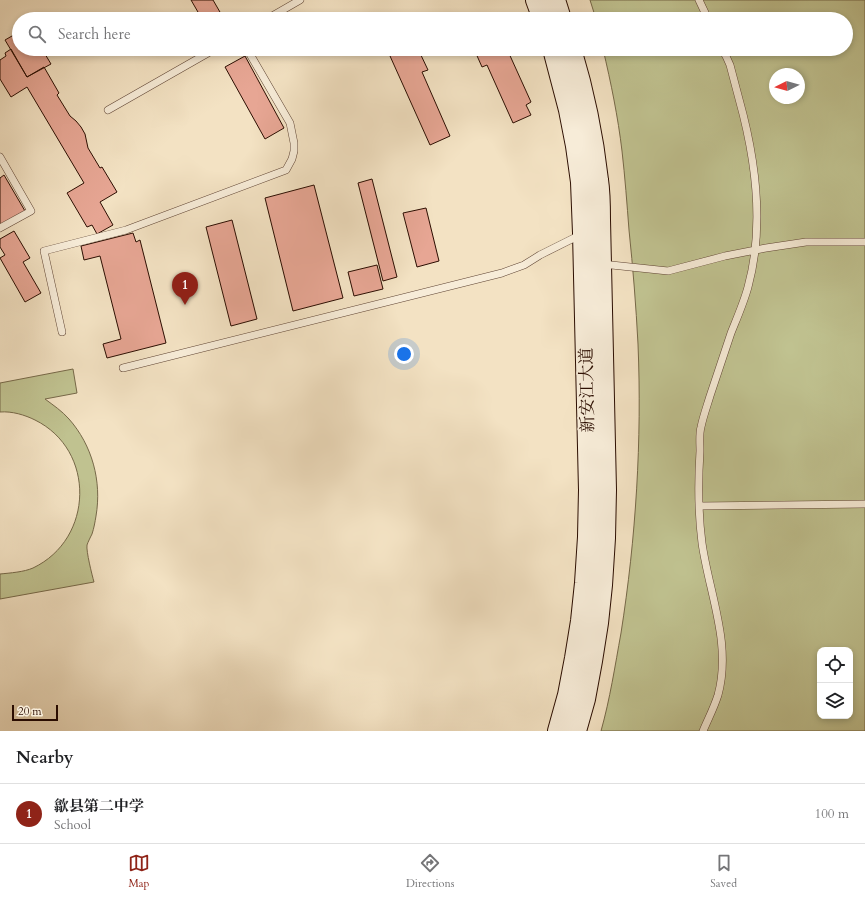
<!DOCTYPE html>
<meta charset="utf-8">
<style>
:root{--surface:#fff;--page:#f6f6f6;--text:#202124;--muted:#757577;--line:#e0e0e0;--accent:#8f2418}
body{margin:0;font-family:Cardo,"Noto Serif SC",serif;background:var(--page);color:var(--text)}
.controls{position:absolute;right:12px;bottom:12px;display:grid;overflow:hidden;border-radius:8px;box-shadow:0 2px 6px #0003}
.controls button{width:36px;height:36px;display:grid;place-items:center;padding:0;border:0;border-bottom:1px solid var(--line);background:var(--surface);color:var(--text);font:20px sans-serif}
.compass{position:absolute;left:769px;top:68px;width:36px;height:36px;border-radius:50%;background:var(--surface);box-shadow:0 2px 6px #0003;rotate:265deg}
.scale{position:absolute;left:12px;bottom:10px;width:46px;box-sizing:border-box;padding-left:4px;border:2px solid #2b0d01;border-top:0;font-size:11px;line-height:14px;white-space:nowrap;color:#2b0d01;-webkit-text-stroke:3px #f7ecd8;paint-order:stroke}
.you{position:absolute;left:404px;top:354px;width:14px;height:14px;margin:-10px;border:3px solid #fff;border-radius:50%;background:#1a73e8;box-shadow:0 0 0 6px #1a73e833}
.badge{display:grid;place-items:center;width:26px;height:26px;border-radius:50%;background:var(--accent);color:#fff;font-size:13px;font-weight:700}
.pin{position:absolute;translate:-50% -33px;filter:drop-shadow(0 1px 2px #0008)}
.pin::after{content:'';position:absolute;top:21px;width:14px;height:12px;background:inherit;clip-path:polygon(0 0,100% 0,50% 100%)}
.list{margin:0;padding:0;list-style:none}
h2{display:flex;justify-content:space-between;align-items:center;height:52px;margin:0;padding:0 16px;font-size:17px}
h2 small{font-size:13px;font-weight:400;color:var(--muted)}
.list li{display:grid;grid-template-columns:26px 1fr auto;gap:12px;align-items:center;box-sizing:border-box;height:60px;padding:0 16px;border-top:1px solid var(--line)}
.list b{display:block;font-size:15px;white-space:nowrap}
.list p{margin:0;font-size:13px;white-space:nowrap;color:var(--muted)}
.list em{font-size:13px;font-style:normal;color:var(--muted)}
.icon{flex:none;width:22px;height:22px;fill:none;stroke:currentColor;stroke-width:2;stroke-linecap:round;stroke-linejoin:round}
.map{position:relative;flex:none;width:865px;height:731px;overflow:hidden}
.search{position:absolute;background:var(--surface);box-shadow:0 2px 6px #0003;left:12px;right:12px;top:12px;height:44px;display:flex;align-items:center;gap:10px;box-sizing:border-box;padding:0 14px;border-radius:22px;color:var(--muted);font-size:15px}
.sheet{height:112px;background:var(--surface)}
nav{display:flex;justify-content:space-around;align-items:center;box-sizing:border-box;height:56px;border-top:1px solid var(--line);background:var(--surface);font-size:11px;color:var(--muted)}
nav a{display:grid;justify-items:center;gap:2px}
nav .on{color:var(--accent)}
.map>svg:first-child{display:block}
.green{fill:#c0c290;stroke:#766848;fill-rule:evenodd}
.building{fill:#e7a694;stroke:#2b0d01}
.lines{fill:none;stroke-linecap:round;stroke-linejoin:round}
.lane-casing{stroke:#5d4232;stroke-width:8}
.secondary-casing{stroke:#2b0d01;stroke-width:22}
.lane{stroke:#f7ecd8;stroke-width:7}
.secondary{stroke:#f7ecd8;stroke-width:20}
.labels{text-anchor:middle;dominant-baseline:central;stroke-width:3;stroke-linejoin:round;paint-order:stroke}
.street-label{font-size:17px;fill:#2b0d01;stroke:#f7ecd8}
</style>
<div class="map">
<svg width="865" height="731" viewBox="0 0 865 731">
<rect width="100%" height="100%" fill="#f3e2c3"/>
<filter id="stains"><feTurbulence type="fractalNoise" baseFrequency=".005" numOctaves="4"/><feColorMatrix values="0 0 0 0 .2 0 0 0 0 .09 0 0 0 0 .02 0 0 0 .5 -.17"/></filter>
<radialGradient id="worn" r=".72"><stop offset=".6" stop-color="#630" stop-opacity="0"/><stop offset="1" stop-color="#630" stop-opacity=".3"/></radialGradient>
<path class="green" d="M590,0H865V731H601C610,699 615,666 621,633C636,538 642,440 638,344C636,306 633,268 629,230C627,204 625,177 622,151C618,117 611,83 603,49H846V19H596ZM775,74H799V98H775ZM820,650H850V716H820Z
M73,369L77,393L45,399C53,405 62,411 69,419C92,445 102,481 96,516C95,522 94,528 92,534C90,538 88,542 87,545C86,551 92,575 94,582L0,599V574C10,573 24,572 33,568C94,539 96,450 35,420C25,415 12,411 0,412V383Z"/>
<path class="building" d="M191,0H213L224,19H202Z
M19,32V49H42L51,64L27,77L5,40Z
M11,49L27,77L44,67L59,93L57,95L70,116L76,121L81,127L85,134L88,148L100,168L102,167L117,192L100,202L113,225L97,234L92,225L87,227L67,193L84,183L27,87L11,97L0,79V60L6,56L5,53Z
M406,49H412L414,54L419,51L428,70L422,72L450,136L430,145L390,56Z
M474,49H507L531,102L526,105L531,115L513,123L487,65L482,67Z
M245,56L284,128L265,139L225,67Z
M4,175L25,211L0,226V178Z
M372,179L397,277L383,281L358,183Z
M314,185L343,298L293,311L265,198Z
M426,208L439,261L417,267L403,213Z
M232,220L257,319L231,326L206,227Z
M14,231L30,258L23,262L41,293L25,302L0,258L5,255L0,247V239Z
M133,233L136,242L140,240L166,343L107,358L103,344L121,339L100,256L84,260L81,246Z
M377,265L383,289L354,296L348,272Z"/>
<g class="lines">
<g class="lane-casing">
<path id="lane" d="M699,0L708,19
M267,19L300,0
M108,110L215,49
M0,157L31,211L0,228
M602,264L668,271L725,256L766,248L806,242H865
M62,332L44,251L126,230L286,170L292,159L294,151V143L290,123L247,49
M123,368L502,273L524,265L540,255L582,234
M699,506L865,504
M703,731C708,719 714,708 718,695C732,644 709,593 702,543C698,512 698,482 700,451C700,443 699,434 701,427C703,417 707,406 710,396C717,375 724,354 731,333C737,318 744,302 748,287C765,225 756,160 739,99C736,88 733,76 730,65C728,60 725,54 722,49"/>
</g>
<g class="secondary-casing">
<path id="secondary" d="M536,0L543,19
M555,0L561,19
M553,49L569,110L576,146L581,182L583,233L589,490L588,537L585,583L581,621L575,658L568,695L558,731
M571,49C584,92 593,135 598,180C600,193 600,206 600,220L606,490L605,538L602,585L598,623L592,661L585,699L576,731"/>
</g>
<use href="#lane" class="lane"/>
<use href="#secondary" class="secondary"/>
</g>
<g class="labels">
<g class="street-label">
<text transform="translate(587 390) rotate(-91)">新安江大道</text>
</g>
</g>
<rect width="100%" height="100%" filter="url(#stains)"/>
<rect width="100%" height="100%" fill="url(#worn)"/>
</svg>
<div class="controls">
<button><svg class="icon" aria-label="locate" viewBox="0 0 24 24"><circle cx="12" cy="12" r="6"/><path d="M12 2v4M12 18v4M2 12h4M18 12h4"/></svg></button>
<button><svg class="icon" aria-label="layers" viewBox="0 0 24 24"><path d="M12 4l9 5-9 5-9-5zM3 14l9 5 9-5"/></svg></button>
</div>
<svg class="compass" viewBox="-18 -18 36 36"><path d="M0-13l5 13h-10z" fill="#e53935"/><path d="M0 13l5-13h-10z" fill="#757577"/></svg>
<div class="scale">20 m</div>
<div class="you"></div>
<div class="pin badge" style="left:185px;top:305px">1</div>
<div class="search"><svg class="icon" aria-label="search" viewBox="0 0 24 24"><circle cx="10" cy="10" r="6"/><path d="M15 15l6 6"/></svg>Search here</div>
</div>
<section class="sheet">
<h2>Nearby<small></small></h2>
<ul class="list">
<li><span class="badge">1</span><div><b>歙县第二中学</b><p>School</p></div><em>100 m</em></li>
</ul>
</section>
<nav>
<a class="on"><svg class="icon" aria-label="map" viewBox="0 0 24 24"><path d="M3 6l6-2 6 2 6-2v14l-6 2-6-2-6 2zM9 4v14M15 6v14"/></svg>Map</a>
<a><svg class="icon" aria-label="directions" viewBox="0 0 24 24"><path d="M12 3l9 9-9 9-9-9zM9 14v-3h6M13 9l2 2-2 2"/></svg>Directions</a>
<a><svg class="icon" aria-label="saved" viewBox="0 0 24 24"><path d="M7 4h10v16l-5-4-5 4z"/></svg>Saved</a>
</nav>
